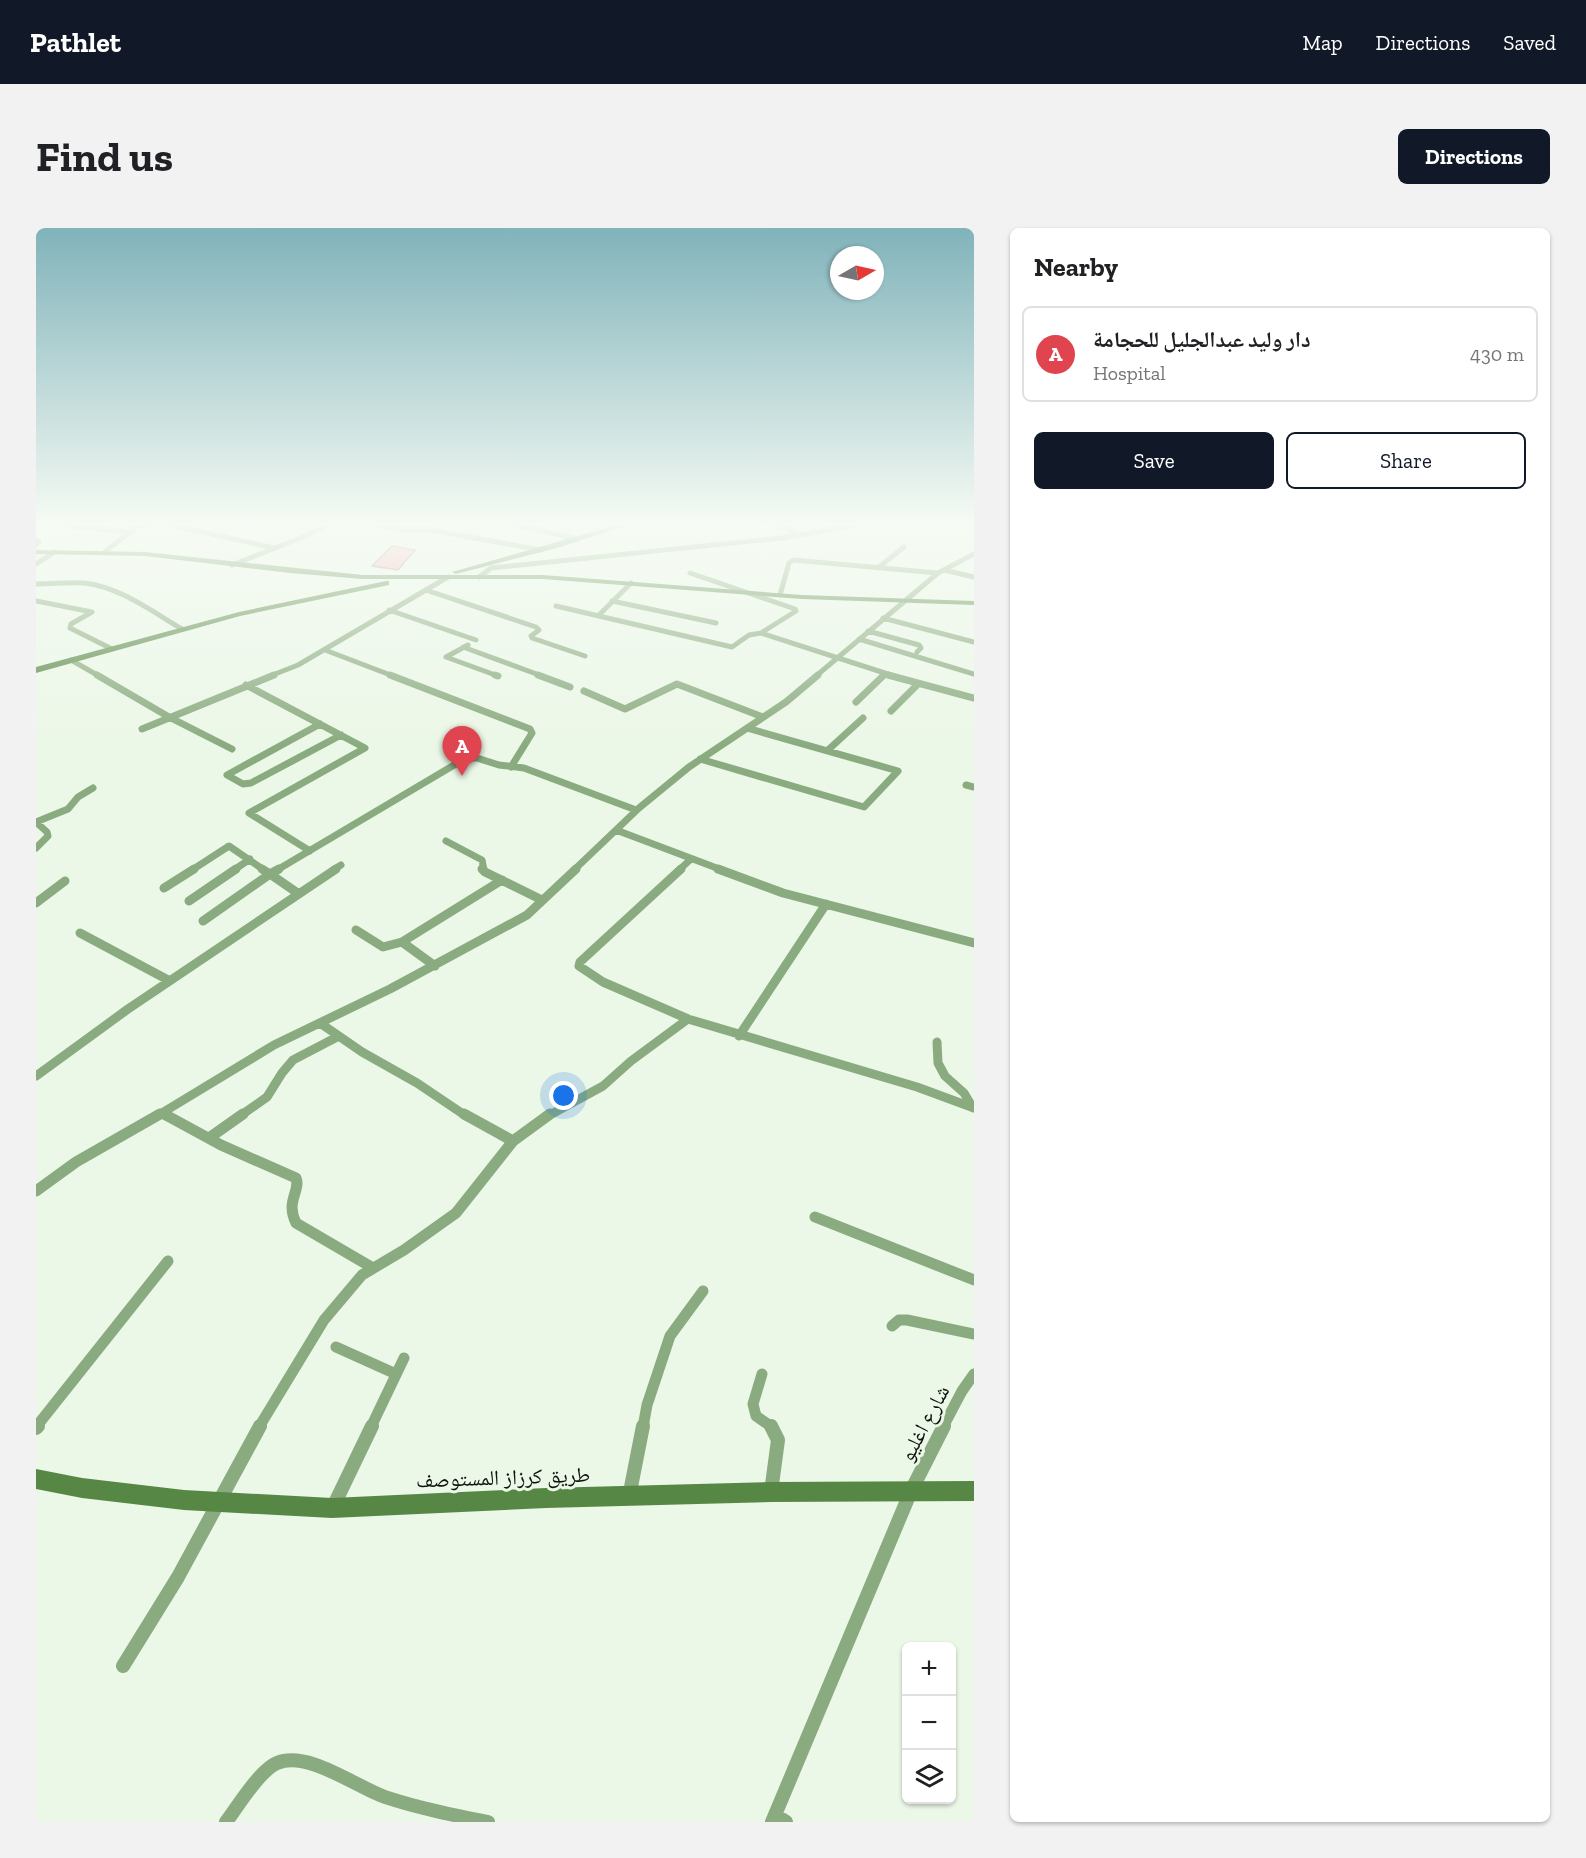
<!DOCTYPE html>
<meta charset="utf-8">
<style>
:root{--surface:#fff;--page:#f2f2f2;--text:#202124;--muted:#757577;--line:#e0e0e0;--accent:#111827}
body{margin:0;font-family:"Zilla Slab","Noto Naskh Arabic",serif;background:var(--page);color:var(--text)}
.controls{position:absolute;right:18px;bottom:18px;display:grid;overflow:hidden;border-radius:9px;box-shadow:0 2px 4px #0004}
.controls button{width:54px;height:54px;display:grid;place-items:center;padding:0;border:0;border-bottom:2px solid var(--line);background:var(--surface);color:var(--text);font:30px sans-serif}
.compass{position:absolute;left:794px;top:18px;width:54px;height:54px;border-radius:50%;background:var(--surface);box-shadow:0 2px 4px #0004;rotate:81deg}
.you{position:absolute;left:528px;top:868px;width:21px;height:21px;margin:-15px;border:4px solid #fff;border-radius:50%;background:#1a73e8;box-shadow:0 0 0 9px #1a73e833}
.badge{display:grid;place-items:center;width:39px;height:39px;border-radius:50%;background:var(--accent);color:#fff;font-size:20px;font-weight:700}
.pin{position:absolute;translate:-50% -50px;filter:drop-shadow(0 2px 3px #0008)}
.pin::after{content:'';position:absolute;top:32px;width:21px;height:18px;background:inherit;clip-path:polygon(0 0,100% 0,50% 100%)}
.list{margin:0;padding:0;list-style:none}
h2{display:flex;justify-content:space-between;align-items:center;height:78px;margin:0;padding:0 24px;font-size:26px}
h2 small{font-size:20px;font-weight:400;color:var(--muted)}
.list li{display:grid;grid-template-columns:39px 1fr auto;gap:18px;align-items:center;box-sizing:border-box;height:96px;margin:0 12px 12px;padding:0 12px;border:2px solid var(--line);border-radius:9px}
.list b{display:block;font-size:22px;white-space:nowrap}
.list p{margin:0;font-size:20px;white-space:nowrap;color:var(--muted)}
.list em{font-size:20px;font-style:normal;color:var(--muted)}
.actions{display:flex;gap:12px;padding:18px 24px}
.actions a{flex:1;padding:14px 0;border:2px solid var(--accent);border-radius:9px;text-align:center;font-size:21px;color:var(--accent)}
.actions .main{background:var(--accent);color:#fff}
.icon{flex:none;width:33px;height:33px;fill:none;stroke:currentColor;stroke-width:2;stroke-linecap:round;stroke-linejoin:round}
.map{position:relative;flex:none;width:938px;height:1594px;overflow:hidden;border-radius:9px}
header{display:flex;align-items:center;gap:36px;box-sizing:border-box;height:84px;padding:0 30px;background:var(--accent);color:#fff}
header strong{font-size:28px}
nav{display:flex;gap:33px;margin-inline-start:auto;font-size:21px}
.intro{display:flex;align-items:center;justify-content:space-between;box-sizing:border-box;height:144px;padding:0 36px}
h1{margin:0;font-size:42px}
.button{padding:15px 27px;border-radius:9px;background:var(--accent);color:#fff;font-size:21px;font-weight:700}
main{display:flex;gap:36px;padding:0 36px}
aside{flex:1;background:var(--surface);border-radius:9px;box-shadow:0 2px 4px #0004}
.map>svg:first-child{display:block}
.building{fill:#fda8b1;stroke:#9d898b;stroke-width:1.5}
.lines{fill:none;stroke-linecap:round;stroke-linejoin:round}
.street-far4{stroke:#8aab7f;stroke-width:5}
.street-far3{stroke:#8aab7f;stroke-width:7}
.street-far2{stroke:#8aab7f;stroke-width:9}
.street-far1{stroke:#8aab7f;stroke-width:11}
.street{stroke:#8aab7f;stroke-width:14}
.secondary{fill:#578745;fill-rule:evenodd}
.labels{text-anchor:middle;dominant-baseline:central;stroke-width:6;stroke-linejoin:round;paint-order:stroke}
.near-street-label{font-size:21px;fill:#10140f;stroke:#ebf7e7}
</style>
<header>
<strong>Pathlet</strong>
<nav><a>Map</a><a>Directions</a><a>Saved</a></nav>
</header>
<div class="intro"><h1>Find us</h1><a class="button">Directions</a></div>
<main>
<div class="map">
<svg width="938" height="1594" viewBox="0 0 938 1594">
<rect width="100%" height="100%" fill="#ebf7e7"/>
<path class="building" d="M356,318L379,322L362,342L336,338Z"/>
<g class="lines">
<path class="street-far4" d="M31,295L35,298L95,304
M126,295L238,320
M334,295L368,302H395L505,322
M473,295L541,311
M742,295L762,307
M103,298L121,295
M0,312L3,314L0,316
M69,324L104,295
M0,336L19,324
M196,337L267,309L294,295
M842,340L868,319
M908,342L938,349
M654,345L759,381L760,383L725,405
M443,349L455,340L746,310L831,295
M0,356C16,356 32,354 48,355C84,359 115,383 146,401
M390,362L500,399L503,402L495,408L496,410L549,428
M744,367L753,335L757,332L902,345
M0,373L56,384
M576,373L680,395
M520,378L696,419L713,407L725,405L858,448
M353,382L440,412
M56,384L35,396L34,400L76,421
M563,387L595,355
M847,390L938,414
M832,403L883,417L885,420L881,424
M823,411L938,446
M432,417L410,429L462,448
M427,419L506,448
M289,422L357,448
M35,432L63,448
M234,448L262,437L412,349
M780,448L902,345L938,326
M847,448L849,446"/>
<path class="street-far3" d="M61,447L133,489L196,521
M354,447L494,501L496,505L475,539
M459,447L462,448
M502,447L534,459
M852,447L938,470
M210,457L329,520L213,585L274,623
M548,463L589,481L641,456L727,489
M820,474L848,447
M855,483L882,456
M284,496L191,547L207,556L215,555L305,507
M106,501L238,447
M792,522L827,490
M664,531L828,579L862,543L711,500
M930,557L938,559
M0,594L32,581L42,569L57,560
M0,594L11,604L12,608L0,620
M580,602L686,642
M410,613L446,632L448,642
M156,642L193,618L228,642
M198,642L214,631
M241,642L430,530H441L463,537L488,540L600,582
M297,642L305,637
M538,642L603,580L653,539L750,474L782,447
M643,642L655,631"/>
<path class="street-far2" d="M243,641L234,646L263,666
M446,641L449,644L506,672
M645,641L544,734L543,738L567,754L652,791
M682,641L747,665L938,715
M128,660L158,641
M153,673L200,641
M0,675L29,653
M167,693L234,646L226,641
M320,702L347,719L366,714L399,738
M44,705L134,753
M366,714L466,652
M284,795L326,824L381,855L430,888
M703,808L790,676
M901,814L902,835L909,848L928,865L937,880
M0,848L92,781L300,641
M126,885L131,888
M121,888L238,817L354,761L491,687L540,641
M204,888L231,869L246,845L257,832L303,808
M512,888L567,858L595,833L652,791L881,859L938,880"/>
<path class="street-far1" d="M128,886L185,917L260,950C265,963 249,973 260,995L337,1040
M428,886L477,913
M173,910L207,886
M0,963L40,934L124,886
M779,989L938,1052
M856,1098L863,1092H871L938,1106
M300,1119L360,1146
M726,1146L717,1176L720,1188L736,1199
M0,1199L132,1033
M223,1199L288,1092L326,1047L368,1022L420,985L477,913L514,886
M335,1199L368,1130
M607,1199L611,1177L634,1108L667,1063
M907,1199L926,1163L938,1146"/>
<path class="street" d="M735,1198L742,1212L735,1264
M0,1200L2,1198
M593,1269L607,1198
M297,1279L336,1198
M87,1438L142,1349L224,1198
M739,1587L750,1594
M190,1594C202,1578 224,1542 241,1535C272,1522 320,1559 349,1569C382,1580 417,1587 452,1594
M736,1594L875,1263L908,1198"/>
<path class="secondary" d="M587,295H598L521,320L420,346L416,344Z
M0,322L109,324L327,347H507L766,367L938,373V377L766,371L507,351H327L254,345L109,328L0,326Z
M350,353H353V357L204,388L0,445V439L203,384Z
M0,1241L46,1250L148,1262L296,1270L510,1260L735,1254L938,1253V1273L735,1274L510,1280L296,1290L148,1282L46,1270L0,1261Z"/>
</g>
<linearGradient id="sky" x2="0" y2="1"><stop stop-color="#80b3ba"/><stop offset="0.57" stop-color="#f6fbf4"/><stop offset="1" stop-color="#f6fbf4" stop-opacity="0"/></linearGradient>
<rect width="938" height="518" fill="url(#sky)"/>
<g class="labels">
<g class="near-street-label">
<text transform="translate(888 1195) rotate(-62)">شارع اغليو</text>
<text transform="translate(467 1249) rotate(-2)">طريق كرزاز المستوصف</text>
</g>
</g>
</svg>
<div class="controls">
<button>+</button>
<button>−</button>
<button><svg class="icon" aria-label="layers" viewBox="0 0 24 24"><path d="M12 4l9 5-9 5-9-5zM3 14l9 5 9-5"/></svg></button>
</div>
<svg class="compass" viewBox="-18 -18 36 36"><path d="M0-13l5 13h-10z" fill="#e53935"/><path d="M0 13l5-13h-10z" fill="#757577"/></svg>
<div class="you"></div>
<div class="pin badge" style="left:426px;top:548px;background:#e0444e">A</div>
</div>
<aside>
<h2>Nearby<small></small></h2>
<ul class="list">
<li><span class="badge" style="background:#e0444e">A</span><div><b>دار وليد عبدالجليل للحجامة</b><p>Hospital</p></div><em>430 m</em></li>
</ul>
<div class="actions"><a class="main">Save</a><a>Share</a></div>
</aside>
</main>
